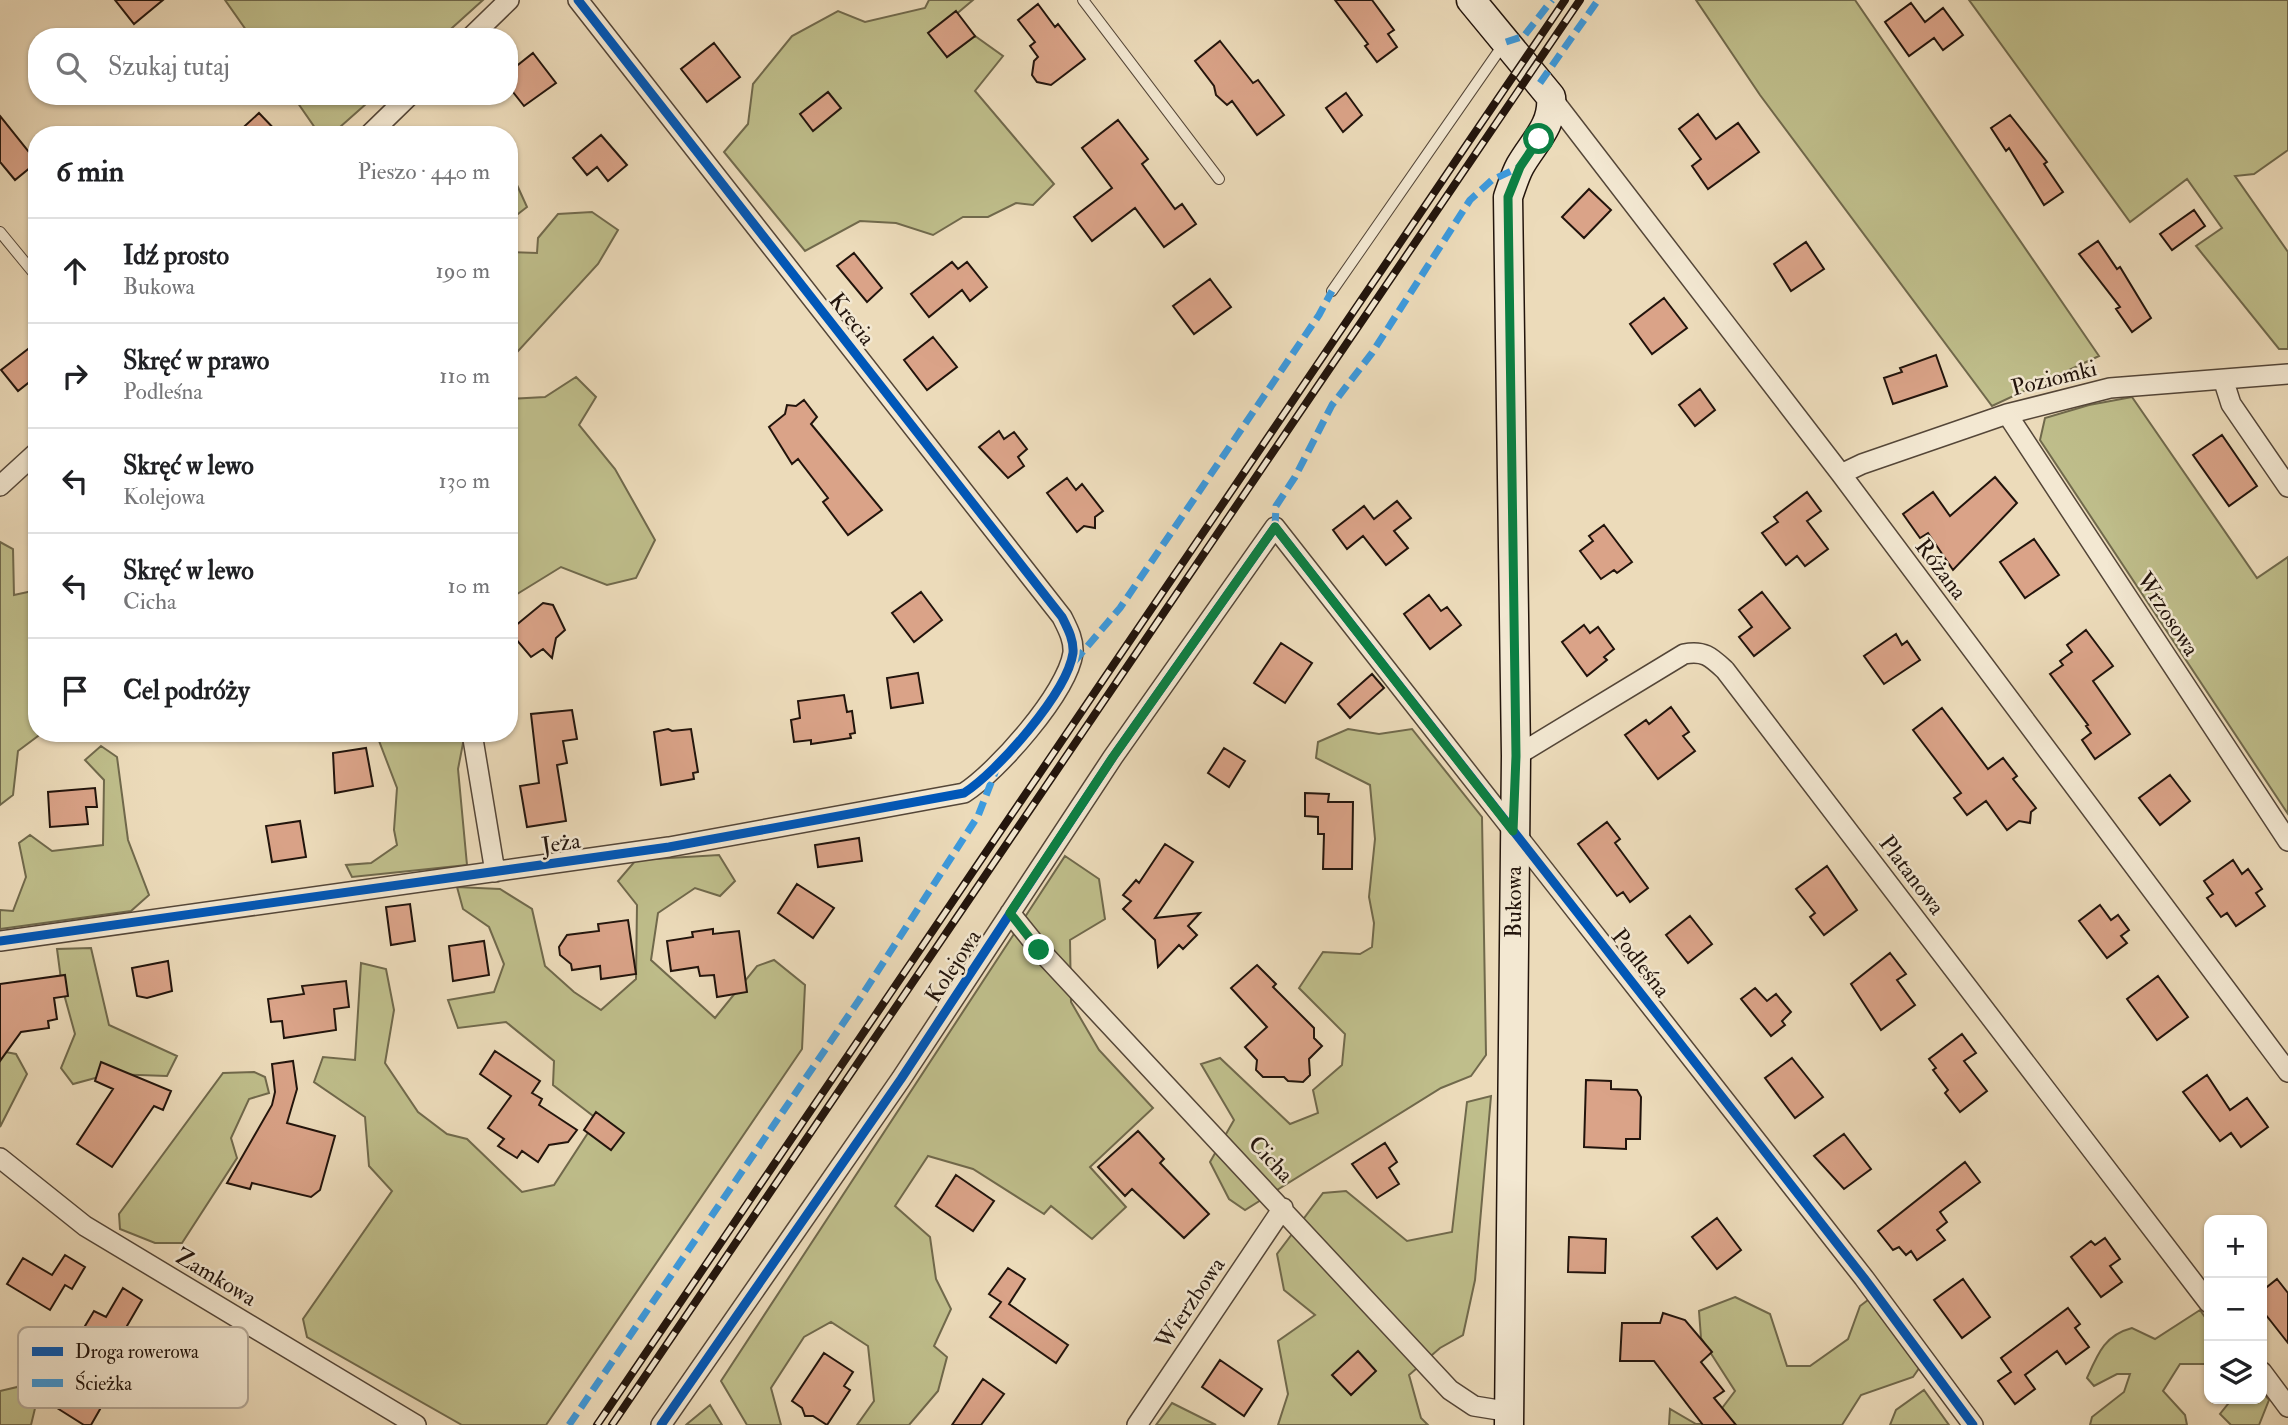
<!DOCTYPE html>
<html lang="pl">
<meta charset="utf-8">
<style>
:root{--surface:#fff;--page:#f2f2f2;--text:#202124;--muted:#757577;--line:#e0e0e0}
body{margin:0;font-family:"IM FELL Double Pica",serif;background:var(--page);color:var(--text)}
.controls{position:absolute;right:21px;bottom:21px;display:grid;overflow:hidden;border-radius:14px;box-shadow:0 2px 5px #0004}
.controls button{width:63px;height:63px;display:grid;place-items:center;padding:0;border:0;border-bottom:2px solid var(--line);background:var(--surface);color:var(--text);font:35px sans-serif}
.stop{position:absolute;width:21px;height:21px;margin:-16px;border:5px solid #0b8043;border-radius:50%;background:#fff}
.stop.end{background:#0b8043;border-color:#fff;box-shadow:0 2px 7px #0008}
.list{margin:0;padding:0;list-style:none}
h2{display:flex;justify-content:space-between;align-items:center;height:91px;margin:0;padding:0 28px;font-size:30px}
h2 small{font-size:23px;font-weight:400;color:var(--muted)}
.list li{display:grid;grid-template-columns:46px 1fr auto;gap:21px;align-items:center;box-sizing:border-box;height:105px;padding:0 28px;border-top:2px solid var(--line)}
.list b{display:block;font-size:26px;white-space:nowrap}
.list p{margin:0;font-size:23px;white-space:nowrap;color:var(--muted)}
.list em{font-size:23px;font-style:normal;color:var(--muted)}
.icon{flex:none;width:38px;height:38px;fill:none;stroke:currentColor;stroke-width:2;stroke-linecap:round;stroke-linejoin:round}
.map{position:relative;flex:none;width:2288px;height:1425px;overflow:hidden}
.search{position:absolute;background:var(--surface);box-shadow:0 2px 5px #0004;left:28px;top:28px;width:490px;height:77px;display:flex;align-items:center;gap:18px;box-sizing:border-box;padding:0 24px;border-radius:28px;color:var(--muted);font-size:26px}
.panel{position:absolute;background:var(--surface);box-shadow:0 2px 5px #0004;left:28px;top:126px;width:490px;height:616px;border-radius:28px}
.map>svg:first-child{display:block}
.green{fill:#bfbe8b;stroke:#70694c;stroke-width:2}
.building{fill:#daa388;stroke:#22140c;stroke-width:2}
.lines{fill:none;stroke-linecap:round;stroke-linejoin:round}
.lane-casing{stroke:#544638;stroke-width:12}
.street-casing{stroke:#544638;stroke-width:22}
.secondary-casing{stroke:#22140c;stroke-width:31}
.lane{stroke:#f3e8d2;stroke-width:10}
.street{stroke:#f3e8d2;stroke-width:19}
.secondary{stroke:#f3e8d2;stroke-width:28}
.rail-casing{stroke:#22140c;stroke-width:8}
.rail{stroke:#f3e8d2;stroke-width:5;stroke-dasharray:16;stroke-linecap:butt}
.quiet{stroke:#3c9ade;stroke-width:7;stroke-dasharray:14 7;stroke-linecap:butt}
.cycleway-casing{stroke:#f3e8d2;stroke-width:13}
.cycleway{stroke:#0057b8;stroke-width:9}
.route{stroke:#0b8043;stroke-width:9}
.labels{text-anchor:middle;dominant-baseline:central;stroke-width:5;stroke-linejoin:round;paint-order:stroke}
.street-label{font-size:23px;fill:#22140c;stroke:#f3e8d2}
.key{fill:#f3e8d2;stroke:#b4a897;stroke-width:2}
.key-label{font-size:19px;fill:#22140c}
</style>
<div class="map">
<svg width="2288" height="1425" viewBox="0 0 2288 1425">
<rect width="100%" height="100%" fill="#ecdbba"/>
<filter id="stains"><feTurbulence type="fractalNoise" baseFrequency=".00286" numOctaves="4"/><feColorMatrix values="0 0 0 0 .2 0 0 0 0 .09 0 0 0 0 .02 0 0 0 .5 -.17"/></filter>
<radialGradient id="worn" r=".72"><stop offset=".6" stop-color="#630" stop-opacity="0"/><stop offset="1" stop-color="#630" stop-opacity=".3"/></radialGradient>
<path class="green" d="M225,0H483L442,37H251Z
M929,0H973L941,27L947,57L975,36L1003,56L975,91L1054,184L1033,205L1016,203L988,217H963L933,235L896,223L860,221L805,251L724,152L748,124L753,84L792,36L838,11L865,22L925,8Z
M1696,0H1855L2099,356L1992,406L1760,95Z
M1969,0H2288V150L2254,174L2235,176L2288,252V349H2279L2196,246L2222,228L2187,179L2130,222Z
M293,96H375L331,135H320Z
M517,185L527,207L509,221V190Z
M592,212L618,230L598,264L509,361V252L537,253L538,238L558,214Z
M576,377L596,397L579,425L615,469L655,540L636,578L607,585L561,567L509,599V399L545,397Z
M2132,397L2257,578L2288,557V814L2040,440L2045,418L2089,405Z
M0,542L13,549L14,595L37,590V733H42L18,751L13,795L0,805Z
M1348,729L1379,734L1412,729L1482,817L1486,1055L1471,1076L1441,1088L1245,1210L1229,1199L1210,1162L1234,1120L1201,1064L1220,1058L1290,1124L1318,1113L1313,1090L1342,1065L1345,1034L1299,988L1323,952L1360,954L1372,947L1374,923L1369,897L1375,839L1370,785L1316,758L1318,742Z
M376,733H465L458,769L467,865L352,877L346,865L371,863L397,845L394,830L397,788Z
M101,746L117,757L128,840L149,895L131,911L0,929V910L13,911L26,877L19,843L30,835L52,851L103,845L104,780L85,760Z
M719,855L735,881L720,896L695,888L658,913L651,960L715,1018L757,966L774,960L805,985L802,1049L546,1425H462L307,1337L303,1319L392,1191L369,1166L365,1117L314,1082L323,1057L355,1060L361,963L386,969L394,1010L385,1063L418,1112L447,1134L467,1139L522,1192L554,1185L597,1119L553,1085L554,1061L506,1022L458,1028L448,1000L494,992L504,964L489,927L463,909L457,887L500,889L532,909L545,966L574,992L601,1010L636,979L637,905L618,881L636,860Z
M1065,856L1099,879L1105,919L1070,940L1071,1002L1099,1050L1153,1108L1090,1167L1126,1207L1092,1239L1051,1206L1044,1214L973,1169L928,1156L895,1206L930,1237L936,1279L951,1309L934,1346L947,1357L938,1391L909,1425H857L874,1401L868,1346L831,1322L804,1337L771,1388L781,1425H747L721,1381Z
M91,948L109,1025L177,1056L167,1076L110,1074L73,1084L61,1068L75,1034L62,987L57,949Z
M0,1051L16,1054L27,1074L0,1127Z
M254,1072L265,1077L269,1093L249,1099L231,1138L237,1158L182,1243H155L120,1229L119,1214L223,1073Z
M1491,1096L1475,1280L1463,1335L1440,1348L1409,1375L1421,1418L1428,1425H1278L1288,1394L1278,1341L1315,1315L1284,1290L1277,1254L1323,1193L1346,1191L1407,1241L1452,1232L1467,1102Z
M1735,1297L1770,1314L1787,1366H1810L1848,1339L1860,1306L1872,1297L1922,1364L1913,1377L1861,1395L1842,1425H1669L1670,1409L1696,1424H1710L1735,1391L1701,1338L1699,1311Z
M2200,1310L2209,1323V1364H2180L2163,1391L2185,1415L2187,1425H2090L2092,1417L2124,1392L2130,1374H2117L2094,1386L2087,1378C2098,1353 2105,1335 2132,1328L2155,1339Z
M60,1344L75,1350L38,1396L31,1425H0V1391L17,1387Z
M1924,1390L1949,1425H1890L1896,1410Z
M2262,1391L2269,1400L2259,1425H2231L2220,1414L2232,1399H2262Z
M1172,1403L1216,1425H1156Z
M710,1405L722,1425H686L687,1424Z"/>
<path class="building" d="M115,0H163L134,24Z
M1335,0H1372L1394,30L1388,34L1397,47L1377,62L1365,46L1368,44Z
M1911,3L1925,22L1943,8L1963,35L1943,50L1934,38L1909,56L1885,22Z
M1038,4L1055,27L1058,24L1085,59L1051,85L1037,82L1032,75L1034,61L1038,57L1030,46L1035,42L1018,20Z
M956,11L975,36L947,57L928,33Z
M1220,41L1253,83L1258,80L1284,115L1257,135L1232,101L1227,105L1216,95L1214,86L1195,61Z
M714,43L740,77L707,102L681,69Z
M533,53L556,83L524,106L509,87V72Z
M828,92L841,108L813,131L800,114Z
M1346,93L1362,115L1343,132L1326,108Z
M259,113L280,135H235Z
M1698,114L1716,139L1738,123L1759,152L1708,189L1692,166L1701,159L1679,129Z
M2010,115L2047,162L2044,164L2063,192L2044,205L2009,148L2006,151L1991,128Z
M0,116L37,162L15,180L0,162Z
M1118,120L1148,159L1142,164L1175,209L1182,204L1196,224L1164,247L1135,208L1092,241L1074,217L1112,188L1082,148Z
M601,135L627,165L608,181L597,167L587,175L573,158Z
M1589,189L1611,210L1584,238L1562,217Z
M2194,210L2205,226L2172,250L2160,234Z
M2098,241L2117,269L2120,267L2151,318L2132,332L2116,309L2120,307L2079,254Z
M1806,242L1824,269L1791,291L1774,264Z
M854,253L882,288L867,302L837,266Z
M952,262L958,269L967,262L987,287L970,301L962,290L929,317L911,294Z
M1210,279L1231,307L1194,334L1173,306Z
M1664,298L1687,328L1652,354L1630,324Z
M933,337L957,367L927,390L904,360Z
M37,342V376L18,391L1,370Z
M1936,355L1947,386L1893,404L1884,378L1902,372L1900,368Z
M1700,389L1715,410L1695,426L1679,405Z
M804,400L817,417L811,424L816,430L882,510L848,535L823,502L828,498L798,459L792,464L769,427L785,414L787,405L796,406Z
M999,431L1004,439L1014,432L1027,449L1018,457L1024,466L1008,478L979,447Z
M2222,435L2257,486L2229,506L2193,455Z
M1995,477L2017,503L1953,570L1928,533L1920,538L1903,514L1933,492L1950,516Z
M1067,478L1076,490L1082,484L1103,511L1095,517V528L1084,526L1077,532L1047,493Z
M1807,492L1821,511L1807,521L1828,549L1805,566L1797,556L1786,565L1762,533L1778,522L1774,517Z
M1397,501L1411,518L1394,531L1408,548L1386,565L1363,536L1347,549L1333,530L1364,506L1374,519Z
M1604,525L1632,562L1617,573L1614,570L1601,579L1580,551L1593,541L1589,536Z
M2034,539L2059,575L2025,598L2000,562Z
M921,592L942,620L914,642L892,613Z
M1762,592L1790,628L1754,656L1739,637L1752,627L1739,610Z
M1429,595L1441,611L1447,607L1461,625L1430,649L1404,614Z
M543,603L553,605L565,630L556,638L552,658L543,649L531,657L509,631Z
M1584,625L1590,633L1598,627L1614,649L1604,657L1607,660L1587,676L1562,642Z
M2086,630L2113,666L2093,681L2130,734L2095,759L2082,740L2091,733L2086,726L2088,725L2050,674L2063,665L2060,661L2072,652L2067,645Z
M1896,634L1902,645L1907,641L1920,660L1884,684L1864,656Z
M1281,643L1312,663L1285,703L1254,683Z
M918,673L923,703L891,708L887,678Z
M1372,674L1384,688L1350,718L1338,704Z
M844,695L847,712L852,711L855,733L850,734L851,738L811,744V740L794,742L791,720L800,718L798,701Z
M1671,707L1689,732L1683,736L1695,751L1658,779L1625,735L1646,720L1649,724Z
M1942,708L1988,769L2003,758L2017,776L2013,779L2036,808L2031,812L2030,823L2019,821L2007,830L1986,801L1967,815L1954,798L1961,793L1913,730Z
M572,710L577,739L563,741L567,763L557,765L566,821L527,827L520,786L539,783L531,714Z
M668,729L672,731L691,729L698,772L693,773L694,779L661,785L654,732Z
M366,748L373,786L335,793L333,753Z
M1224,748L1245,761L1229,787L1208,773Z
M2170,775L2190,801L2160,825L2139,798Z
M95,788L97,807H86L88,824L50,827L48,792Z
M1305,793L1329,794L1328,802H1353L1352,869H1323L1324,834H1318V817L1305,816Z
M300,821L306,857L272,862L266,826Z
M1607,822L1620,839L1615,843L1648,888L1630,902L1623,892L1617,896L1578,844Z
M859,838L862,861L818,867L815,845Z
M1165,844L1193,862L1155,918L1200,913L1188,926L1197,935L1183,949L1179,945L1158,967L1155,940L1123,909L1131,901L1123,895L1136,880L1139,883Z
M2233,860L2242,874L2248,869L2262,889L2256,893L2265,906L2236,926L2227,913L2221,917L2207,898L2213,894L2204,881Z
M1827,866L1857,910L1824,935L1810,917L1815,913L1796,889Z
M797,884L834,908L813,938L778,913Z
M410,904L415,941L391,945L386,907Z
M2100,905L2111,920L2118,915L2129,930L2121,936L2127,943L2107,958L2079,921Z
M1690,916L1712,944L1688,963L1666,935Z
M628,920L636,974L601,979L600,966L572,970L571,964L560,955L559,947L567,935L599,931L598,924Z
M713,929V934L739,931L747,992L717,997L714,975L700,976L698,967L671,971L667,941L693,937L692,932Z
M484,941L489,975L453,981L449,946Z
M1890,953L1906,974L1897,980L1915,1005L1881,1030L1851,984Z
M168,961L172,991L147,998L137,996L132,968Z
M1257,965L1276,984L1273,987L1314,1028V1038L1322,1046L1309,1059L1310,1075L1303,1082L1288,1081L1284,1077H1263L1256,1070L1257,1060L1245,1047L1267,1027L1231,988Z
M65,975L68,996L54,998L57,1019L48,1021L49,1028L21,1032L0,1061V984Z
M2158,976L2188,1017L2157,1040L2127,999Z
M346,981L349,1007L334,1009L336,1030L284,1038L282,1021L271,1022L268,999L304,994L302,986Z
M1755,988L1767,1001L1776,994L1791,1012L1782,1021L1785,1025L1771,1036L1741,999Z
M1962,1034L1976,1053L1964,1061L1987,1091L1960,1112L1945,1093L1948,1090L1933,1070L1936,1068L1929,1059Z
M495,1051L540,1081L532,1093L542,1099L539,1105L577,1130L568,1142L549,1145L538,1162L522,1151L517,1158L498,1146L504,1139L488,1128L511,1096L480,1074Z
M1792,1058L1823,1097L1795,1118L1765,1078Z
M293,1061L297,1089L287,1123L335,1136L320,1190L311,1197L252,1183L250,1189L227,1183L272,1105L275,1092L272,1064Z
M101,1062L171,1091L163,1110L154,1106L112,1167L77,1144L113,1089L95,1081Z
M2207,1075L2230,1110L2247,1098L2268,1127L2241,1147L2231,1133L2220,1141L2183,1092Z
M1586,1080L1611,1081V1089L1637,1090L1641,1097L1640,1139H1626V1149L1584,1147Z
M596,1112L624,1133L611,1150L584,1130Z
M1138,1131L1164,1159L1160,1163L1209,1214L1184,1238L1132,1189L1125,1196L1098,1167Z
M1844,1134L1871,1169L1844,1189L1814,1156Z
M1385,1143L1397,1162L1389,1168L1399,1184L1377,1198L1352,1164Z
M1965,1162L1980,1182L1940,1212L1947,1222L1937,1230L1945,1240L1917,1260L1911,1251L1906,1255L1899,1247L1893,1250L1878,1231Z
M956,1175L994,1201L973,1231L936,1206Z
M1717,1218L1741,1250L1717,1269L1692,1237Z
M1569,1237L1606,1239L1605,1273L1568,1272Z
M2105,1238L2120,1259L2110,1266L2122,1282L2101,1297L2071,1257L2091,1241L2095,1245Z
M65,1255L85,1267L72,1289L65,1285L50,1310L7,1284L23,1258L52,1275Z
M1008,1268L1025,1279L1009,1304L1068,1345L1056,1363L990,1317L1001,1302L989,1294Z
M1963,1279L1990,1317L1962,1338L1934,1300Z
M2277,1279L2288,1293V1343L2262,1310V1291Z
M123,1288L142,1300L120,1338L102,1356L76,1341L94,1311L106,1317Z
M2068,1308L2080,1324L2075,1328L2089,1347L2066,1364L2057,1351L2025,1375L2035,1389L2015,1404L1998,1381L2011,1372L2001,1358Z
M1663,1313L1685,1320L1712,1352L1701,1362L1724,1391L1714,1398L1736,1425H1703L1654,1361H1620L1622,1323H1660Z
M1358,1351L1376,1371L1351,1395L1332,1375Z
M824,1353L853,1372L844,1386L850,1390L827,1425L813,1416H805L802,1408L792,1401Z
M1220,1360L1262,1389L1244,1416L1202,1387Z
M80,1369L111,1390L91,1425H84L57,1408Z
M983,1379L1004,1394L981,1425H952Z"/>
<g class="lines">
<g class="lane-casing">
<path id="lane" d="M1083,0L1219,179
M0,232L37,277
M1332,291L1503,45"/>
</g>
<g class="street-casing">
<path id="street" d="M471,37L509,0
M1551,97L1841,474L2288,1072
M369,135L409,96
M2224,382L2231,404L2288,487
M2007,414L2288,841
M1841,474L1862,464L2007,414L2110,388L2288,374
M0,486L37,452
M472,733L495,872
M1516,756L1684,654C1704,650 1711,657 1725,670L2209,1303
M1010,913L1039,949L1450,1390L1474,1406L1511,1412
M0,941L669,847L964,793C997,772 1067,693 1073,653C1074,640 1068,629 1062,617L578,0
M0,1158L85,1226L416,1425
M2262,1372L2288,1407
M661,1425L901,1079L1113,757L1275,527L1864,1278L1973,1425
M1137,1425L1283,1208"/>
</g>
<g class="secondary-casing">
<path id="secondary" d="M1471,0L1551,97C1554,125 1533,143 1520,166C1515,175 1512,186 1508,197L1516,756L1509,1425"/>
</g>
<use href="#lane" class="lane"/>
<use href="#street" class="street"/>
<use href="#secondary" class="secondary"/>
<g class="rail-casing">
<path id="rail" d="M597,1425L1565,0
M612,1425L1580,0"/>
</g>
<use href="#rail" class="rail"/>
<path class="quiet" d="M1506,42L1524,36L1552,0
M1540,83L1598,0
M1275,527L1276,506L1295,477L1332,405L1372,353L1470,200L1492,180L1520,167
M1074,662L1120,608L1319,315L1332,291
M569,1425L859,1000L978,816L996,770"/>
<g class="cycleway-casing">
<path id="cycleway" d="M0,941L669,847L964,793C997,772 1067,693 1073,653C1074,640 1068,629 1062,617L578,0
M661,1425L901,1079L1113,757L1275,527L1864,1278L1973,1425"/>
</g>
<use href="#cycleway" class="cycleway"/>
</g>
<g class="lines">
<path class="route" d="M1039,950L1010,913L1113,757L1275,527L1513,831L1516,756L1508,197L1520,167L1539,139"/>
</g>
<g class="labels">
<g class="street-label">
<text transform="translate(852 319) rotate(52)">Krecia</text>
<text transform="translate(2054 378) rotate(-14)">Poziomki</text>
<text transform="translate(1941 569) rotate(53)">Różana</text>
<text transform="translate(2168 614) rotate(57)">Wrzosowa</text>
<text transform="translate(561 843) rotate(-8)">Jeża</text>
<text transform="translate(1912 875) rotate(53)">Platanowa</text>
<text transform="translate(1513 902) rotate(-90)">Bukowa</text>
<text transform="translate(1641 963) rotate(52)">Podleśna</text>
<text transform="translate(953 966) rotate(-57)">Kolejowa</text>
<text transform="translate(1271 1159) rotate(47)">Cicha</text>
<text transform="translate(216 1277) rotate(31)">Zamkowa</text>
<text transform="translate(1190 1303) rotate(-56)">Wierzbowa</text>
</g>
</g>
<rect x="18" y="1327" width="230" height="81" rx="10" class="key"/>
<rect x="32" y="1347" width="31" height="9" fill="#0057b8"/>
<rect x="32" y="1379" width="31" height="8" fill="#3c9ade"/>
<g class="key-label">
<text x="75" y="1358">Droga rowerowa</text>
<text x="75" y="1390">Ścieżka</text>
</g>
<rect width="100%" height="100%" filter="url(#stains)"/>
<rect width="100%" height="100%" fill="url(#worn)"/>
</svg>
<div class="controls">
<button>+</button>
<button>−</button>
<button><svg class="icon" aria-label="layers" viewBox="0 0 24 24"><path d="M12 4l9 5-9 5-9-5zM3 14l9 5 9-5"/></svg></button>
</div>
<div class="stop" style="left:1539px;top:139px"></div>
<div class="stop end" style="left:1039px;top:950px"></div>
<div class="search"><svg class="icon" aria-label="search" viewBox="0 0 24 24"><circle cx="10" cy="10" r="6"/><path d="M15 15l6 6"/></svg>Szukaj tutaj</div>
<section class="panel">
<h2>6 min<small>Pieszo · 440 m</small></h2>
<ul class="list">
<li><svg class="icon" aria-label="ahead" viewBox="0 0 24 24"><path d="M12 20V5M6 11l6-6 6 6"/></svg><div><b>Idź prosto</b><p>Bukowa</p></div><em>190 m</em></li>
<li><svg class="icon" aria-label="right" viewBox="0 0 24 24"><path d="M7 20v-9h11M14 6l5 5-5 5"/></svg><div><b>Skręć w prawo</b><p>Podleśna</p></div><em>110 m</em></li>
<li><svg class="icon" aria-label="left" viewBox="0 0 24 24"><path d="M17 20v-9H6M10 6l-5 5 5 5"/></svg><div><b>Skręć w lewo</b><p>Kolejowa</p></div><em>130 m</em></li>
<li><svg class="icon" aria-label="left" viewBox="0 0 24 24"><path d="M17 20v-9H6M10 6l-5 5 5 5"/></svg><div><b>Skręć w lewo</b><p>Cicha</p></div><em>10 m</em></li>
<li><svg class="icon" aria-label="arrive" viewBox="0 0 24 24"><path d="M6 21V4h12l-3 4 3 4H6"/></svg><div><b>Cel podróży</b></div></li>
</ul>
</section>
</div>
